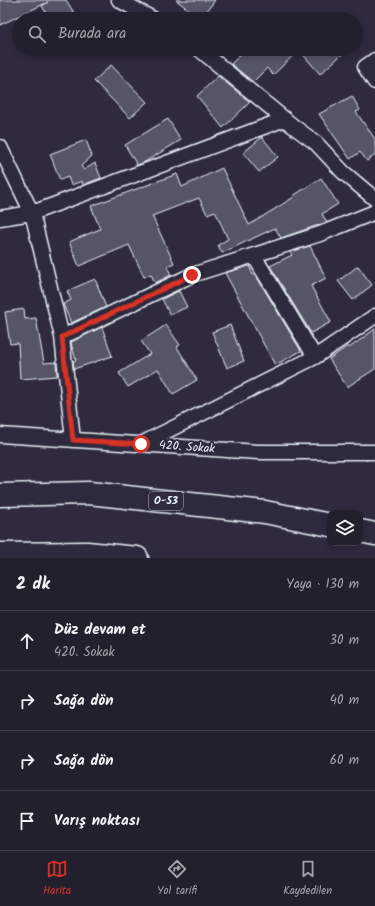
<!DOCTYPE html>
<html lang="tr">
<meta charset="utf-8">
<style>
:root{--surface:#23202e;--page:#2b2836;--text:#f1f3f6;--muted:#a3a3aa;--line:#403e4a;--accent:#d93025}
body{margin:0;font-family:Kalam,sans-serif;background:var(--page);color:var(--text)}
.controls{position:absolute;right:12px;bottom:12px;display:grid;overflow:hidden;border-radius:8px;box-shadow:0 2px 6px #0003}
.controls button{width:36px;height:36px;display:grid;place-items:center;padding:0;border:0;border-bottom:1px solid var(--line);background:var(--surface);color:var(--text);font:20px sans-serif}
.stop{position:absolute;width:12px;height:12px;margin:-9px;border:3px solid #d93025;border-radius:50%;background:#fff}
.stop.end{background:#d93025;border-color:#fff;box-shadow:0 1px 4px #0008}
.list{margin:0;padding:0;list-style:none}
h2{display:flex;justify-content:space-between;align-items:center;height:52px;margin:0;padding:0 16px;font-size:17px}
h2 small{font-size:13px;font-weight:400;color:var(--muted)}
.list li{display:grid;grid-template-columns:26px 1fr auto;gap:12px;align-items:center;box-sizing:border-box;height:60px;padding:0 16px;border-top:1px solid var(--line)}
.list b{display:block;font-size:15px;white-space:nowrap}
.list p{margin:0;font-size:13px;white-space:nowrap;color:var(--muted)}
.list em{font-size:13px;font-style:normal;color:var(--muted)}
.icon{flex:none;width:22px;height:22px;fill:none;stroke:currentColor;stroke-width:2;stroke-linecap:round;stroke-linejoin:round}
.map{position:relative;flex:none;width:375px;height:558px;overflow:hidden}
.search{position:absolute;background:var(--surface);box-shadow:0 2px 6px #0003;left:12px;right:12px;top:12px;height:44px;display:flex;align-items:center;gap:10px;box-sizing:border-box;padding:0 14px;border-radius:22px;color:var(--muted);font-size:15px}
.sheet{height:292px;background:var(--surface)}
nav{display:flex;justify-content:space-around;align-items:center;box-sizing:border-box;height:56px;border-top:1px solid var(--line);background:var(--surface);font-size:11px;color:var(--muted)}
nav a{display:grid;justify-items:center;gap:2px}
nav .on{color:var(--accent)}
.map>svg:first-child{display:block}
.building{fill:#575565;stroke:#e8f1f8}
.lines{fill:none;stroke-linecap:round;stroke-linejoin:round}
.street-casing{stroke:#e8f1f8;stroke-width:17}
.highway-casing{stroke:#e8f1f8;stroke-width:25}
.street{stroke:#2f2a3d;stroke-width:14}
.highway{stroke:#2f2a3d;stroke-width:22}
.route{stroke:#d93025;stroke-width:5}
.labels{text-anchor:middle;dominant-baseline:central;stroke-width:3.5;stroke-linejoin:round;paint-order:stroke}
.shield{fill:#2f2a3d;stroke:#b0b5c0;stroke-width:1}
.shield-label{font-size:11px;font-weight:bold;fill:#e8f1f8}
.street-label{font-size:12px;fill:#e8f1f8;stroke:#2f2a3d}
</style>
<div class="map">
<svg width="375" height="558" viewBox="0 0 375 558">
<rect width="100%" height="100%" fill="#2f2a3d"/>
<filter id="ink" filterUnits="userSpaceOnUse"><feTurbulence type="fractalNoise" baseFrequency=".025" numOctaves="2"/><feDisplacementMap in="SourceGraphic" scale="8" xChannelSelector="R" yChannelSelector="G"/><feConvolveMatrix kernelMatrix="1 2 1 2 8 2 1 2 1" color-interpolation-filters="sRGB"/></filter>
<g filter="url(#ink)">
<path class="building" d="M0,0H66L78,19H50L42,6L48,2L0,25Z
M176,0H215L201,19Z
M246,49H348L320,74L299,50L273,75L267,68L253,82L231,64Z
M111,65L147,102L130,118L94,81Z
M218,76L250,102L223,128L197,96Z
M352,96L360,110L356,112L375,139V155L367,161L360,152L350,159L319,114Z
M168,119L181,140L143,163L137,165L125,145Z
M262,137L278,157L259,172L243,153Z
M86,140L92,156L81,166L84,170L95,163L101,178L83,185L82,181L71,185L68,177L60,180L50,154Z
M222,168L249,225L294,197L293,196L321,178L338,204L322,214L327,222L281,238L275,228L222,253L218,245L228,239L215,211L207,214L199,198L152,216L174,263L167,266L171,275L155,283L151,274L144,277L129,245L79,266L69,242L100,229L91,206L177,174L182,187Z
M310,246L326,278L311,286L331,322L311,333L270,266L292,255L290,252Z
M249,266L253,275L255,274L301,351L275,365L225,273Z
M358,266L372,285L353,300L338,281Z
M95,279L106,307L71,323L63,304L71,300L67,291Z
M179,291L187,307L170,315L162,299Z
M24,309L25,319L36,318L44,363L56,362L57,376L20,379L18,343L10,344L5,312Z
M166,325L180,345L177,347L197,380L173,394L158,369L128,387L119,373L150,354L141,341Z
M230,325L244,361L227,368L212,332Z
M102,327L112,356L74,369L73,361L76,360L72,347L71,342Z
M375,329V369L347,387L329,359L348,346L349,348Z"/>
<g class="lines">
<g class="street-casing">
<path id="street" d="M119,0L153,19
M199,49L293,126L316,143L343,172L375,199
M375,60L365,67L375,82
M0,147L32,213L62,337L73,440
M0,218L32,213L285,119
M254,256L315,357
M62,337L192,275L320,234L375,212
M0,435L258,452H375
M141,444L315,357L375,316"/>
</g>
<g class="highway-casing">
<path id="highway" d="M0,495L89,493L265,512L330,525
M360,531L375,534
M0,554L87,553L137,558"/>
</g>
<use href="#street" class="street"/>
<use href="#highway" class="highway"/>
</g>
</g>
<g class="lines" filter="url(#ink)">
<path class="route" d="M141,444L73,440L62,337L192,275"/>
</g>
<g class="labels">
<rect class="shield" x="149" y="492" width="34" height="18" rx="3"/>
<g class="shield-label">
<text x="166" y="501">O-53</text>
</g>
<g class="street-label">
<text transform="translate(187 447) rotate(4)">420. Sokak</text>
</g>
</g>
</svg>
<div class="controls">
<button><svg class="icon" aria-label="layers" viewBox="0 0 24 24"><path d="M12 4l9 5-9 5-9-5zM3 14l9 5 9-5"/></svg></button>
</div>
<div class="stop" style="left:141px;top:444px"></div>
<div class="stop end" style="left:192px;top:275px"></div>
<div class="search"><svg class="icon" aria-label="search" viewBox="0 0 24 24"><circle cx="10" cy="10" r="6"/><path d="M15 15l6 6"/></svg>Burada ara</div>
</div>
<section class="sheet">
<h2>2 dk<small>Yaya · 130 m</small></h2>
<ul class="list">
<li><svg class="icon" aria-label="ahead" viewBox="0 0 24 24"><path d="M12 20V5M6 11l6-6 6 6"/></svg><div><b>Düz devam et</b><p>420. Sokak</p></div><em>30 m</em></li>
<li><svg class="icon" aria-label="right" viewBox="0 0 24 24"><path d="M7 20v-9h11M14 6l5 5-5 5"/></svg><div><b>Sağa dön</b></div><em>40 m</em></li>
<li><svg class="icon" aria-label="right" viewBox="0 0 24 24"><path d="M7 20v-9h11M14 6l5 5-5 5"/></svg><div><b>Sağa dön</b></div><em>60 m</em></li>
<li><svg class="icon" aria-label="arrive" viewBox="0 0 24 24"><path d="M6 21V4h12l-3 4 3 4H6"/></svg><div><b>Varış noktası</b></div></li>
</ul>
</section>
<nav>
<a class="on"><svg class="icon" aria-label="map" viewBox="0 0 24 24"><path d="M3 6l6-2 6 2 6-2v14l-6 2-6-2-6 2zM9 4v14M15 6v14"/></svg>Harita</a>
<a><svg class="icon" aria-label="directions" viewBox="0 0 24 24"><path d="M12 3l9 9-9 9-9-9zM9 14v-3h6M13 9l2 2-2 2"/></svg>Yol tarifi</a>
<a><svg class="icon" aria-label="saved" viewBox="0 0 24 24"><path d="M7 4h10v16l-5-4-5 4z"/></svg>Kaydedilen</a>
</nav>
